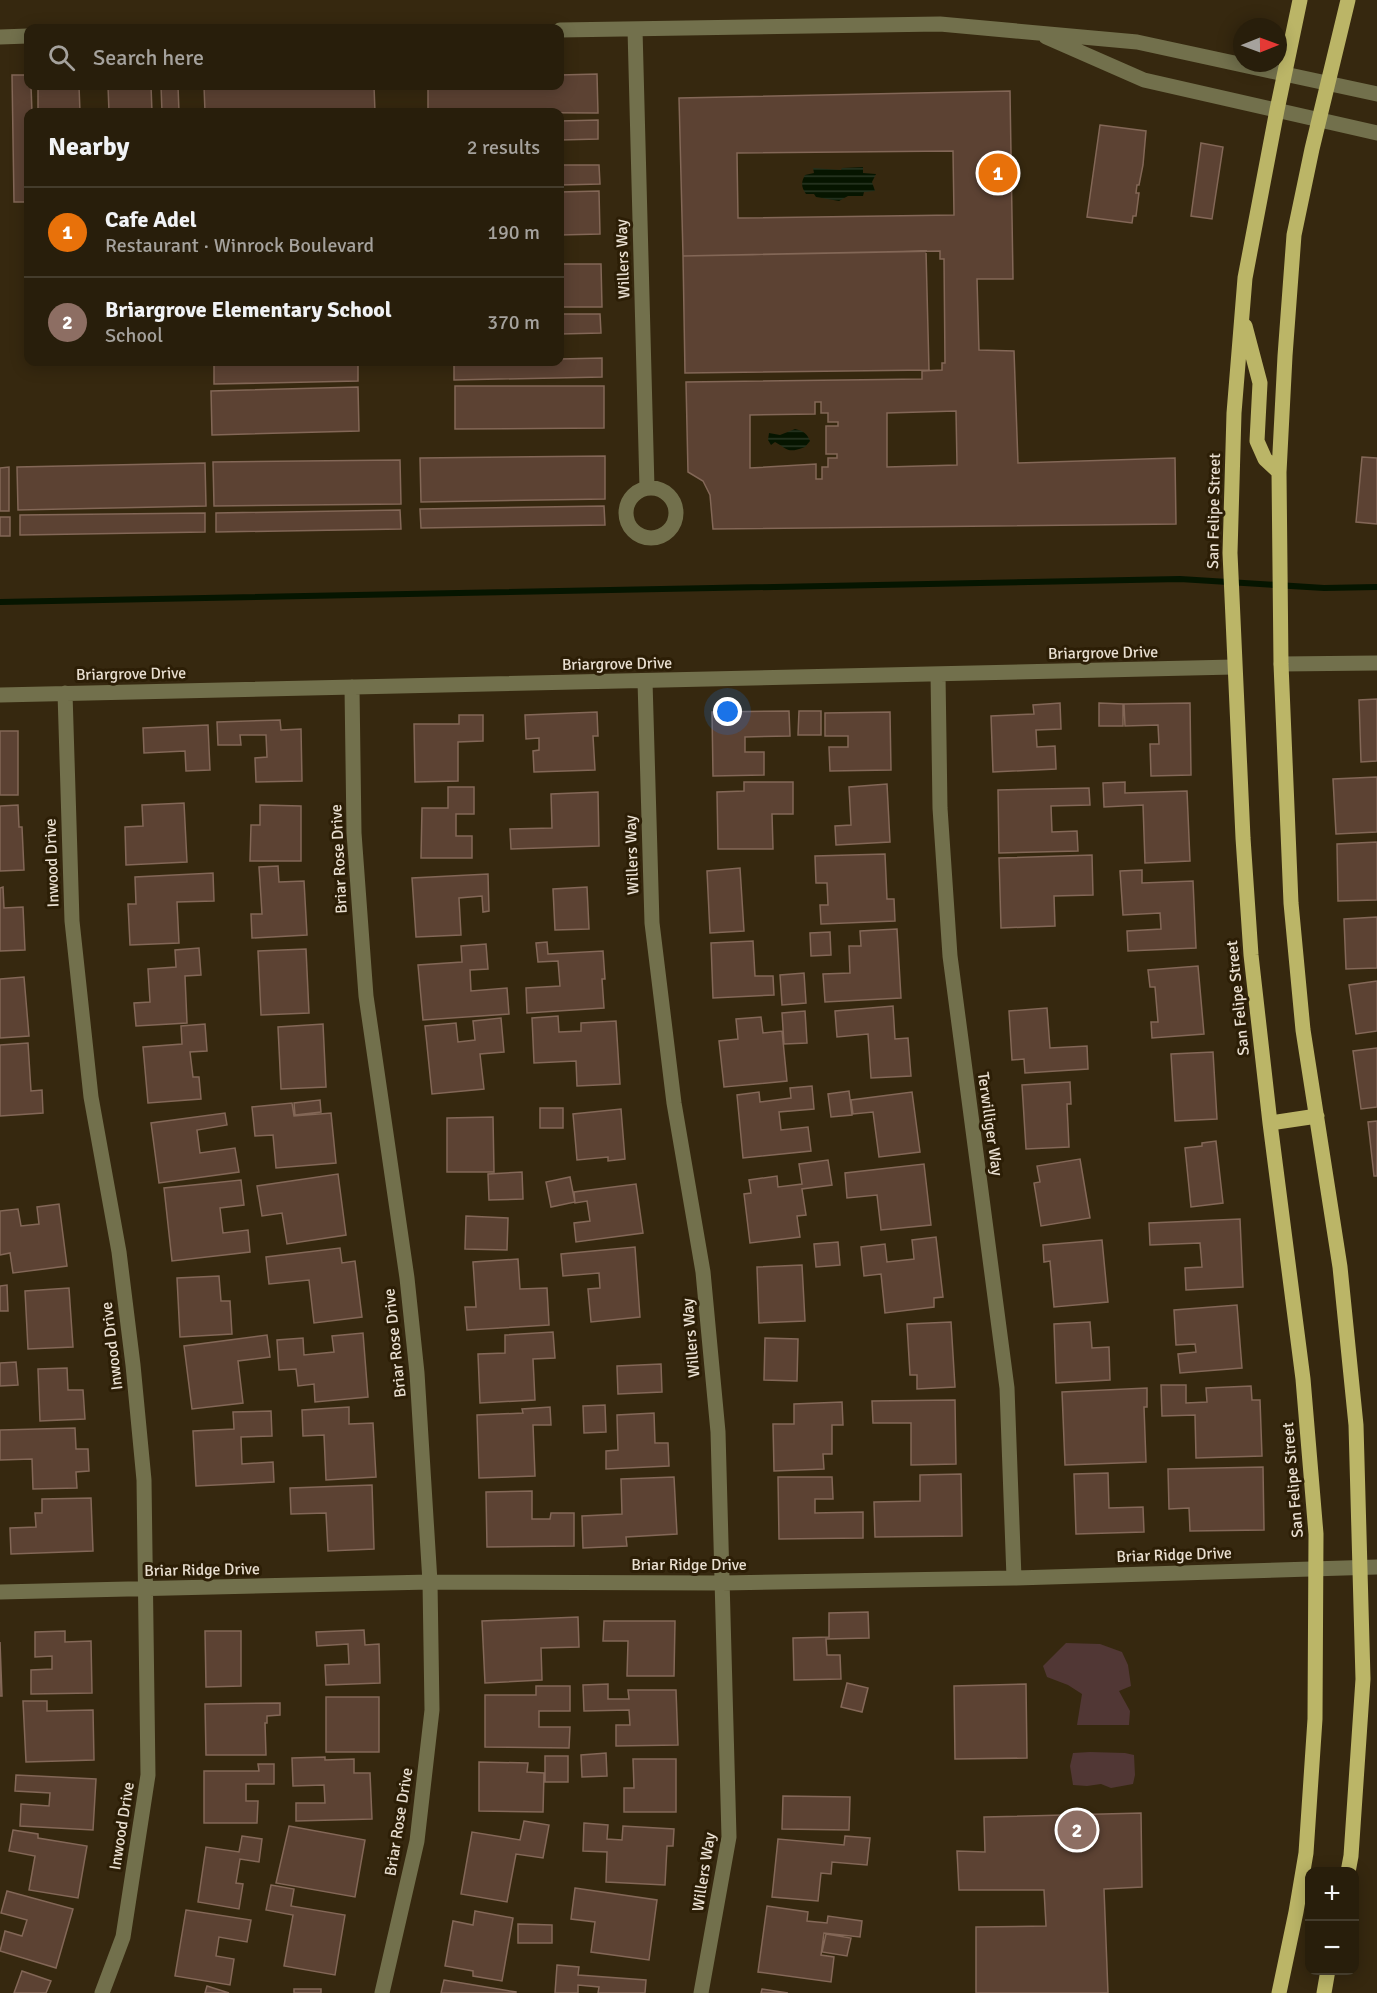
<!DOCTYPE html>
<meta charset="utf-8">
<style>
:root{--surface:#281e0b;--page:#342b19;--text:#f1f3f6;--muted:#a5a29d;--line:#443c2c;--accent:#db2777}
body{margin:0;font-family:Signika,sans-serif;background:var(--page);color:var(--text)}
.controls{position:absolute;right:18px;bottom:18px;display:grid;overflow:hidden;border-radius:12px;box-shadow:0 3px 15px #0003}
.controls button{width:54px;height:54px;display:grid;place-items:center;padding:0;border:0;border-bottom:2px solid var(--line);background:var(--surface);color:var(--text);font:30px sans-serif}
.compass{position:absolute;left:1233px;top:18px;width:54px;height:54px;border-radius:50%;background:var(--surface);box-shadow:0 3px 15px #0003;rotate:89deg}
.you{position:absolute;left:728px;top:712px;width:21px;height:21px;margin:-15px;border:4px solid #fff;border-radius:50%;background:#1a73e8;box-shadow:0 0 0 9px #1a73e833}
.badge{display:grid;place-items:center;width:39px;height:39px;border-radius:50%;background:var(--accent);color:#fff;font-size:20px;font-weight:700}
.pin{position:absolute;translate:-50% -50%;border:3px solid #fff;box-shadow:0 2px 6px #0006}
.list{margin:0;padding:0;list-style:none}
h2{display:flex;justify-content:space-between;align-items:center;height:78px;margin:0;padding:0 24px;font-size:26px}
h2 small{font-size:20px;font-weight:400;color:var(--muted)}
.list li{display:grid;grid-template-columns:39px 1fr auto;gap:18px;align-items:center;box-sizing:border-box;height:90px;padding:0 24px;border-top:2px solid var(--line)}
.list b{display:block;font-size:22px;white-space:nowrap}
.list p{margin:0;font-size:20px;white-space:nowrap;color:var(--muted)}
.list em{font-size:20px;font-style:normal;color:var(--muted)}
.icon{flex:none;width:33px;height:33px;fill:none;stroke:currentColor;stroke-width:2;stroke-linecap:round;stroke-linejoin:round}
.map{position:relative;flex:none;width:1377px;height:1993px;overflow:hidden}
.search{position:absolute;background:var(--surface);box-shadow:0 3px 15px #0003;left:24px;top:24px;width:540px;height:66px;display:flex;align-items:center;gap:15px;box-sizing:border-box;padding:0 21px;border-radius:12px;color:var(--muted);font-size:22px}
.panel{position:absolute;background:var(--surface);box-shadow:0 3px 15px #0003;left:24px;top:108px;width:540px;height:258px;border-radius:12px}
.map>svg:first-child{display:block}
.park{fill:#513735}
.water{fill:url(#water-rules)}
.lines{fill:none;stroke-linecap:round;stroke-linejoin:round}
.stream{stroke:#061500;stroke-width:6}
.building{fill:#5c4233;stroke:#836757;stroke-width:1.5;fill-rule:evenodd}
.minor{stroke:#72704c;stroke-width:15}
.major{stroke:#bbb567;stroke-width:15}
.labels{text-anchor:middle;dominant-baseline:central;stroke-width:6;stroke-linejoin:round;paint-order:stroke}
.street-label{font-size:16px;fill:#e9dfd1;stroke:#2c1e06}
</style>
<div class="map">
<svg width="1377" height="1993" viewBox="0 0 1377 1993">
<defs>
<pattern id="water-rules" width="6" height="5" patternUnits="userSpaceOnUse" patternTransform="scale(1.5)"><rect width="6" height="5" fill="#061500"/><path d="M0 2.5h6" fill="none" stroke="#2a3724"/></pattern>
</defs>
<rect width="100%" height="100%" fill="#36280f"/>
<path class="park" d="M1066,1643L1100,1644L1122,1652L1128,1665L1131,1686L1119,1691L1130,1711L1129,1725H1077L1082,1694L1068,1685L1047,1677L1043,1666Z
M1090,1752L1125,1753L1134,1755L1135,1775L1133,1784L1111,1788L1101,1784L1087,1786L1073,1785L1070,1766L1073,1753Z"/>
<path class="water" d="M863,167V173L876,174L872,182L875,191L864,192L863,196H848L839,201L816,197L814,194H806C801,187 801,182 805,175L814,173L813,168L841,170L842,168Z
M795,429C803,431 807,433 810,441L805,447C787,454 788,449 775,442L771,445L768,440L769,433L780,435Z"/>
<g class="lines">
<path class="stream" d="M0,602L1180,579L1324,588L1377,587"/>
</g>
<path class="building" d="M597,74L598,113L428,112V86H560V75Z
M12,75H28V86H31L32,112H28V202H14Z
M38,86H79L80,112H38Z
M108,86H151L152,112H109Z
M161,86H178L179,112H162Z
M204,86H374L375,112H205Z
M1010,91L1013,279H977L979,350L1014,351L1018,463L1175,458L1176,524L713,529L710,495L703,481L688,472L686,382L922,379V371L942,370V363H945L944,259H940V251L683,256L679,98ZM953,151L954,215L738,218L737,153ZM815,402H821V413H828V422H838V426H826V454H837V458H828V467H822V479H816V464L750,468V415L815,414ZM956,411L957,465L887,467V413Z
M598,120V139L560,140V121Z
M1100,125L1146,131L1143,165L1139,185H1137L1136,193H1139L1136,216H1133L1132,223L1087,217Z
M1201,143L1223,147L1212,219L1191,216Z
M560,165H599L600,184L560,185Z
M599,191L600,234L560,235V192Z
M926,251L929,370L685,373L683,256Z
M560,264H601L602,307H560Z
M560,314H600L601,333L560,334Z
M602,358V377L454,380V362H560V359Z
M358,363V381L214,384V365Z
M455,386H604V428L455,429Z
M358,387L359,431L212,435L211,391Z
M605,456V499L421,502L420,458Z
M1362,457L1377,458V524L1356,522Z
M400,460L401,504L214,506L213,462Z
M205,463L206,506L18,510L17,467Z
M9,467V511H0V468Z
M604,506L605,525L421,528L420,509Z
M400,510L401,529L216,532V513Z
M205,513V532L20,535V515Z
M0,517H10V536H0Z
M1377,699V761L1361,762L1359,700Z
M1060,703L1061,729L1036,730L1037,747L1055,746L1056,769L993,772L991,716L1034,714L1033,705Z
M1099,703L1123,704V726H1099Z
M1190,703L1191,775L1151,776L1150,744H1159L1158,725L1125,726L1124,704Z
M789,711L790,736L745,737V752H764V775L713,776L712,712Z
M799,711H821V735H798Z
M597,712L598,736H593L595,770L534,772L533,751L539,750V738L526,739L525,715Z
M890,712L891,770L830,771L829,747H848V736H825V713Z
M459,715H483V741L458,742V781L415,782L414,724H459Z
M280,720L281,730L301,729L302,781L256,782L255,758L267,757L266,735H240L241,745H218L217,722Z
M208,725L210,770L186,771L185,751L144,753L143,728Z
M0,731H18V795H0Z
M1377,777V832L1336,834L1333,779Z
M744,782H793V814H772L773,849H718L717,792L744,791Z
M1125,782V793L1187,791L1190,861L1145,863L1143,805L1104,807L1103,783Z
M887,784L890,842L836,845L835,826L851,825L849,787Z
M448,787H474V814H456V836H472V858H421L422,808H448Z
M1089,788L1090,805L1051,806L1052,832L1077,831L1078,851L999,853L998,790Z
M598,792L599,846L511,849L510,829L552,828L551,794Z
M184,803L187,862L126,865L125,827L143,826L142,805Z
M18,805L19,827H22L24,870L0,871V806Z
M260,805L301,806V861H250L251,825H260Z
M1377,842V900L1338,901L1337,844Z
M885,854L887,899H894L895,921L821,924L820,905H828L827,883H816L815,856Z
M1092,855L1093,895L1054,896L1055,926L1001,928L999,858Z
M278,866L279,882L304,881L307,935L252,938L251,914H262L259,867Z
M740,868L744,931L710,933L707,871Z
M1142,870V883L1193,881L1196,948L1128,951L1127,931L1161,929L1160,913L1123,915L1120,871Z
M213,873L214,901L177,902L179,943L130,945L128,904H136L135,877Z
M488,874L489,911L483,912L482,896L459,898L461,935L416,937L412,878Z
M3,887L4,908L23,907L25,950L0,951V888Z
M587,887L589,929L555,930L553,889Z
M1377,917V968L1346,969L1344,919Z
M897,929L901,998L825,1002L823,974L850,973L849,946H861L860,931Z
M830,932L831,955L811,956L810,933Z
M753,941L755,976H773L774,995L713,998L711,943Z
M547,942L548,954L603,951L605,979H602L604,1008L527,1013L526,988L560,986L558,961L538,962L536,943Z
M486,944L488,969L470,970L471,991L507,988L509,1014L423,1020L418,965L462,962L461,946Z
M199,948L201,975L185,976L187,1023L136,1026L134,1003L150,1002L148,969L176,967L175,950Z
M306,949L309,1013L261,1015L258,951Z
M1198,966L1204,1034L1152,1038L1151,1022H1158L1155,987H1150L1148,970Z
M804,973L806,1003L782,1005L780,975Z
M24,977L29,1036L0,1038V979Z
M1377,981V1031L1356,1034L1349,985Z
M893,1006L895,1039L908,1038L911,1076L871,1078L868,1034L837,1037L835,1011Z
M1047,1008L1050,1048L1087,1046L1088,1069L1025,1073L1024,1059L1012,1060L1009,1011Z
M805,1011L807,1043L784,1044L782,1013Z
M558,1016L559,1032L581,1031V1023L616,1021L620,1084L577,1086L576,1061L534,1063L532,1018Z
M761,1017L763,1033L782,1031L787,1081L724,1087L719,1041L738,1039L736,1019Z
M501,1018L504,1052L480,1054L484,1089L432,1094L425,1026L456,1023L458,1042L475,1040L473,1021Z
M205,1024L207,1051L190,1052L193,1077H199L201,1099L148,1103L143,1047L182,1044L181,1026Z
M323,1024L326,1087L281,1089L278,1027Z
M28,1043L31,1091L42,1090L43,1113L0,1116V1045Z
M1377,1048V1107L1361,1109L1353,1051Z
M1213,1052L1217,1119L1175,1121L1171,1054Z
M1070,1082L1071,1104H1067L1069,1147L1026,1149L1022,1085Z
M812,1086L814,1109L779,1112L781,1130L808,1127L811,1151L743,1158L737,1095L759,1092L760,1102L791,1098L790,1088Z
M849,1091L852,1115L831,1117L828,1094Z
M912,1092L920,1152L879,1157L873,1112L853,1114L851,1100Z
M320,1100L321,1112L295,1115L294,1103Z
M292,1103L294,1116L331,1113L336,1163L276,1168L273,1135L255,1136L252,1107Z
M540,1108H563V1128H540Z
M621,1109L625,1159L608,1161V1157L577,1160L573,1114Z
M225,1113L227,1125L197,1130L200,1153L235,1148L239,1172L159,1183L151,1123Z
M493,1117L494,1172H447V1118Z
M1377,1121V1176H1374L1368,1122Z
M1216,1141L1223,1203L1191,1207L1185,1148L1202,1146V1143Z
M1080,1159L1090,1218L1041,1226L1034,1183L1040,1182L1037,1166Z
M828,1160L832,1185L802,1189L806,1215L797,1216L800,1237L750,1243L744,1194L751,1193L749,1180L777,1176L778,1187L802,1184L799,1164Z
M924,1164L931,1225L881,1230L877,1195L847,1198L845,1173Z
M522,1172L523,1199L489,1200L488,1174Z
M338,1174L346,1235L287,1244L282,1213L262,1216L257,1186Z
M570,1177L575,1202L551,1207L546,1182Z
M241,1180L244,1205L220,1208L223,1233L248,1230L250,1252L172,1261L164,1188Z
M636,1184L643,1233L576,1242L574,1223L590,1221L587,1201L575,1203L574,1192Z
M59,1204L67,1266L13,1273L10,1253L0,1255V1211L18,1209L21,1226L39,1224L37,1207Z
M466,1216L508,1218L507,1250L465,1249Z
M1240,1219L1243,1287L1186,1290L1185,1268L1202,1267L1200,1243L1150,1245L1149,1223Z
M936,1237L943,1297L934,1298V1307L885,1313L881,1274L864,1276L861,1247L885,1244L887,1262L914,1259L912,1240Z
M1102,1240L1108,1302L1054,1307L1050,1261L1044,1262L1043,1245Z
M838,1242L840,1265L816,1267L814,1244Z
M635,1247L640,1317L591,1322L588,1289L600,1288L599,1273L563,1276L561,1254Z
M340,1248L342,1263L355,1261L362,1317L314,1323L309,1280L269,1284L266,1257Z
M518,1259L520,1289L547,1288L549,1325L467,1330L465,1307H476L473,1262Z
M802,1265L805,1321L759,1323L757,1267Z
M219,1276L221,1301H230L232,1334L180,1337L177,1278Z
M7,1285L8,1311H0V1286Z
M69,1288L73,1347L28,1349L25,1291Z
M1237,1305L1242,1368L1180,1373L1178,1354L1196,1352L1195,1344L1176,1345L1174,1310Z
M951,1322L955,1387L917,1389V1375H910L907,1324Z
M1090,1322L1092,1348L1109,1347L1110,1380L1056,1383L1054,1324Z
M553,1332L555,1358L533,1359L535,1400L480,1403L478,1354L505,1353V1335Z
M363,1333L368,1397L315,1402L314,1384L298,1386L296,1369L279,1370L277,1340L303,1338L304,1355L334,1352L332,1336Z
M267,1335L270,1357L238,1361L243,1403L192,1409L184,1346Z
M765,1338L798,1339L797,1381L764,1380Z
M16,1362L18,1385L0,1386V1363Z
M661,1364L662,1392L618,1394L617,1366Z
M67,1368L68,1390H83L85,1419L40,1421L38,1369Z
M1161,1385H1186V1403L1207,1402L1206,1388L1251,1386L1252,1400H1260L1262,1456L1196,1458L1195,1415L1162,1416Z
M1147,1388V1407H1144L1146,1462L1065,1465L1062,1392Z
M955,1400L956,1464L911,1465V1423H873L872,1401Z
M842,1402L843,1425H832V1454H823L824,1469L774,1471L773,1424H794V1404Z
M605,1405L606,1432L584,1433L583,1406Z
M349,1407V1424L373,1423L376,1477L326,1480L324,1435L303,1436L302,1410Z
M550,1407L551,1425H533L535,1476L479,1478L477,1415L523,1413L522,1409Z
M271,1411L272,1436L241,1437L242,1464L273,1462L274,1482L196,1486L193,1431L234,1429L233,1412Z
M654,1413L655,1443H668L669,1466L606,1469V1451L618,1450L617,1415Z
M75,1428L76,1449H88L89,1471L76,1472L77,1488L33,1489L32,1459L0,1460V1430Z
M1263,1467L1264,1530L1190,1531L1189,1508L1169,1509L1168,1469Z
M1108,1473L1109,1508L1143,1507L1144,1532L1076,1534L1074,1474Z
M961,1474L962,1536L875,1537L874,1502L920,1501V1475Z
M674,1477L677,1534L626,1537L627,1546L583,1548L582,1516L622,1514L621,1479Z
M778,1477H832L833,1499H815V1513L863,1512V1538L779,1539Z
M372,1485L374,1549L328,1551L326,1513L291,1514L290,1488Z
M532,1491V1519H550L551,1513H574V1546L487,1547L486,1492Z
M91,1498L93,1551L11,1554L10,1528L36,1527L35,1513H42V1499Z
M868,1612L869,1638L826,1639L827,1655H840L841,1679L794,1680L793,1638L829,1637V1613Z
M578,1617L579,1647L541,1648L542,1680L485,1683L482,1621Z
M604,1621H675L674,1676H627L628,1641H603Z
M364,1630L365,1645L379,1644L380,1683L326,1685L325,1665L349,1664L348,1644L317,1646L316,1632Z
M65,1631V1642L91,1641L92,1693L31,1694V1670L52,1669V1656L35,1657V1632Z
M205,1631H241V1686L206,1687Z
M0,1642L2,1696H0Z
M847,1683L868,1688L862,1712L841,1707Z
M608,1684V1699H629L628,1690H676L678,1745L616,1746V1725H630L629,1710L584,1711L583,1685Z
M1026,1684L1027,1758L955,1759L954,1686Z
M536,1686H570V1711H539V1727H570L569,1748L485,1747V1695H536Z
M326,1697H379V1752H326Z
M23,1701H47V1711L93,1710L94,1760L26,1762Z
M280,1703V1715L267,1716V1723H265L266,1755H206L205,1704Z
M606,1753L607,1776L582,1777L581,1755Z
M545,1756H568V1782H545Z
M325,1757V1760L354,1759V1773H370L372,1819L296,1821V1803H325L324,1785L293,1786L292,1758Z
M633,1759H676V1812H624V1788H634Z
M479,1762L528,1763L527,1772L544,1773L543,1812L479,1811Z
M258,1764H274V1784H246V1801H258L257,1823H204V1771H259Z
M16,1775L96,1779L93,1830L20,1826L21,1804L49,1806L50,1793L15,1791Z
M783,1796L850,1797L849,1830L782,1829Z
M1141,1813L1142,1887L1104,1889L1108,1993H976V1927L1046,1926L1044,1890H959L957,1851L985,1852L984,1817Z
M524,1821L549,1825L543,1858L516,1854L507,1902L461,1894L472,1832L520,1840Z
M584,1823L608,1825L607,1839L622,1840L623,1826L674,1829L673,1846H667L665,1885L606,1882L607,1852L583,1851Z
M289,1826L365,1840L355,1897L276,1883Z
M13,1830L38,1834V1838L87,1846L78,1898L29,1890L35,1856L9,1851Z
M242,1836L262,1839L259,1862L240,1859L236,1883L243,1884L239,1909L198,1902L206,1847L239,1852Z
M845,1836L870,1838L867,1865L832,1862L831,1874L821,1873L818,1901L772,1897L778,1839L844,1845Z
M271,1885L294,1889L291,1906L345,1915L335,1975L284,1966L293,1915L266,1910Z
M575,1888L657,1900L649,1960L591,1952L595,1922L571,1919Z
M7,1891L73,1909L56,1968L0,1951L5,1931L22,1936L27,1920L1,1913Z
M767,1906L808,1912L807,1921L827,1923L828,1916L862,1921L860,1937L824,1933L821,1955L834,1957L831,1982L758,1972Z
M186,1910L251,1920L247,1942L219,1937L216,1956L234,1959L230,1985L175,1976Z
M475,1911L513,1918L502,1981L473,1976V1971L445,1966L453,1921L473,1925Z
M518,1924L552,1925V1943H518Z
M826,1934L851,1938L847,1956L822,1952Z
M557,1965L579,1967L578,1975L646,1980L645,1993H598L599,1987L578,1985V1993H555Z
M22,1971L51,1981L46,1993H14Z
M444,1980L516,1992V1993H441Z
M207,1986L229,1993H205Z
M294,1989H321V1993H294Z
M762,1989L788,1993H761Z"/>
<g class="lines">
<path class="minor" d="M635,29L647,488
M560,30L940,24L1137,42L1377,94
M0,37L28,36
M1046,37L1144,80L1377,133
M626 513a25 25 0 1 1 50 0a25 25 0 1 1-50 0Z
M1281,664L1377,663
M938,674L940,808L950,956L1007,1388L1014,1578
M645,681L652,923L674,1103L703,1272L718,1432L729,1837L701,1993
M352,687L354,833L366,996L407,1278L417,1373L430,1582L432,1710L417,1841L382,1993
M65,693L72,921L91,1097L119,1252L133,1365L144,1480L148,1775L123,1937L102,1993
M0,695L1234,667
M0,1592L430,1582L722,1583L1014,1578L1377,1567"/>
<path class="major" d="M1348,0L1312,149L1294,235L1285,356L1279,472L1281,664L1291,903L1303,1030L1340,1267L1356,1425L1363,1679L1351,1856L1348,1872
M1245,326L1260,383L1257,441L1265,459L1279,472
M1270,1123L1317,1116
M1279,1993L1296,1912L1306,1853L1315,1719L1316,1534L1303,1379L1270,1123L1251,955L1243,838L1230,553L1234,413L1245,278L1277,110L1300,0
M1324,1993L1328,1970"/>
</g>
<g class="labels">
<g class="street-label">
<text transform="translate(623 259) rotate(-92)">Willers Way</text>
<text transform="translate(1214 511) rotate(-89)">San Felipe Street</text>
<text transform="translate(1103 653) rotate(-1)">Briargrove Drive</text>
<text transform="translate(617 664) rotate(-1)">Briargrove Drive</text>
<text transform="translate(131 674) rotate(-1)">Briargrove Drive</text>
<text transform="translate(632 855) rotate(-92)">Willers Way</text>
<text transform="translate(339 859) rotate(-93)">Briar Rose Drive</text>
<text transform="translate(52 863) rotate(-92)">Inwood Drive</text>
<text transform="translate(1238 998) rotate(-96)">San Felipe Street</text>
<text transform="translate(990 1124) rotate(82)">Terwilliger Way</text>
<text transform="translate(691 1338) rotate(-95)">Willers Way</text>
<text transform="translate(395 1343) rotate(-96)">Briar Rose Drive</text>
<text transform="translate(112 1346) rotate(-97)">Inwood Drive</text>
<text transform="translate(1293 1480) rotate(-95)">San Felipe Street</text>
<text transform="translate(1174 1555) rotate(-2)">Briar Ridge Drive</text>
<text x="689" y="1565">Briar Ridge Drive</text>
<text transform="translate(202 1570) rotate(-1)">Briar Ridge Drive</text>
<text transform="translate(399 1822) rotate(-81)">Briar Rose Drive</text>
<text transform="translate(122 1826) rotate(-81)">Inwood Drive</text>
<text transform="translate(704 1872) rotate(-81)">Willers Way</text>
</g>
</g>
</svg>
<div class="controls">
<button>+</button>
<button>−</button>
</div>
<svg class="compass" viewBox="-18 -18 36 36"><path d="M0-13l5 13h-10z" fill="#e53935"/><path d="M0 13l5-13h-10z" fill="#a5a29d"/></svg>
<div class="you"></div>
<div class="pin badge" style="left:998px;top:173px;background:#e8710a">1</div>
<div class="pin badge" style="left:1077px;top:1830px;background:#8d6e63">2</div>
<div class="search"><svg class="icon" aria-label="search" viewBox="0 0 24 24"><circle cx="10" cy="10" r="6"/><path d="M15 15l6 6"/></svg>Search here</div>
<section class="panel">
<h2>Nearby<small>2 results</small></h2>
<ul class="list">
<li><span class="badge" style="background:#e8710a">1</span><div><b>Cafe Adel</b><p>Restaurant · Winrock Boulevard</p></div><em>190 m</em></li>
<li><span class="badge" style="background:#8d6e63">2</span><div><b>Briargrove Elementary School</b><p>School</p></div><em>370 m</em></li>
</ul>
</section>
</div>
